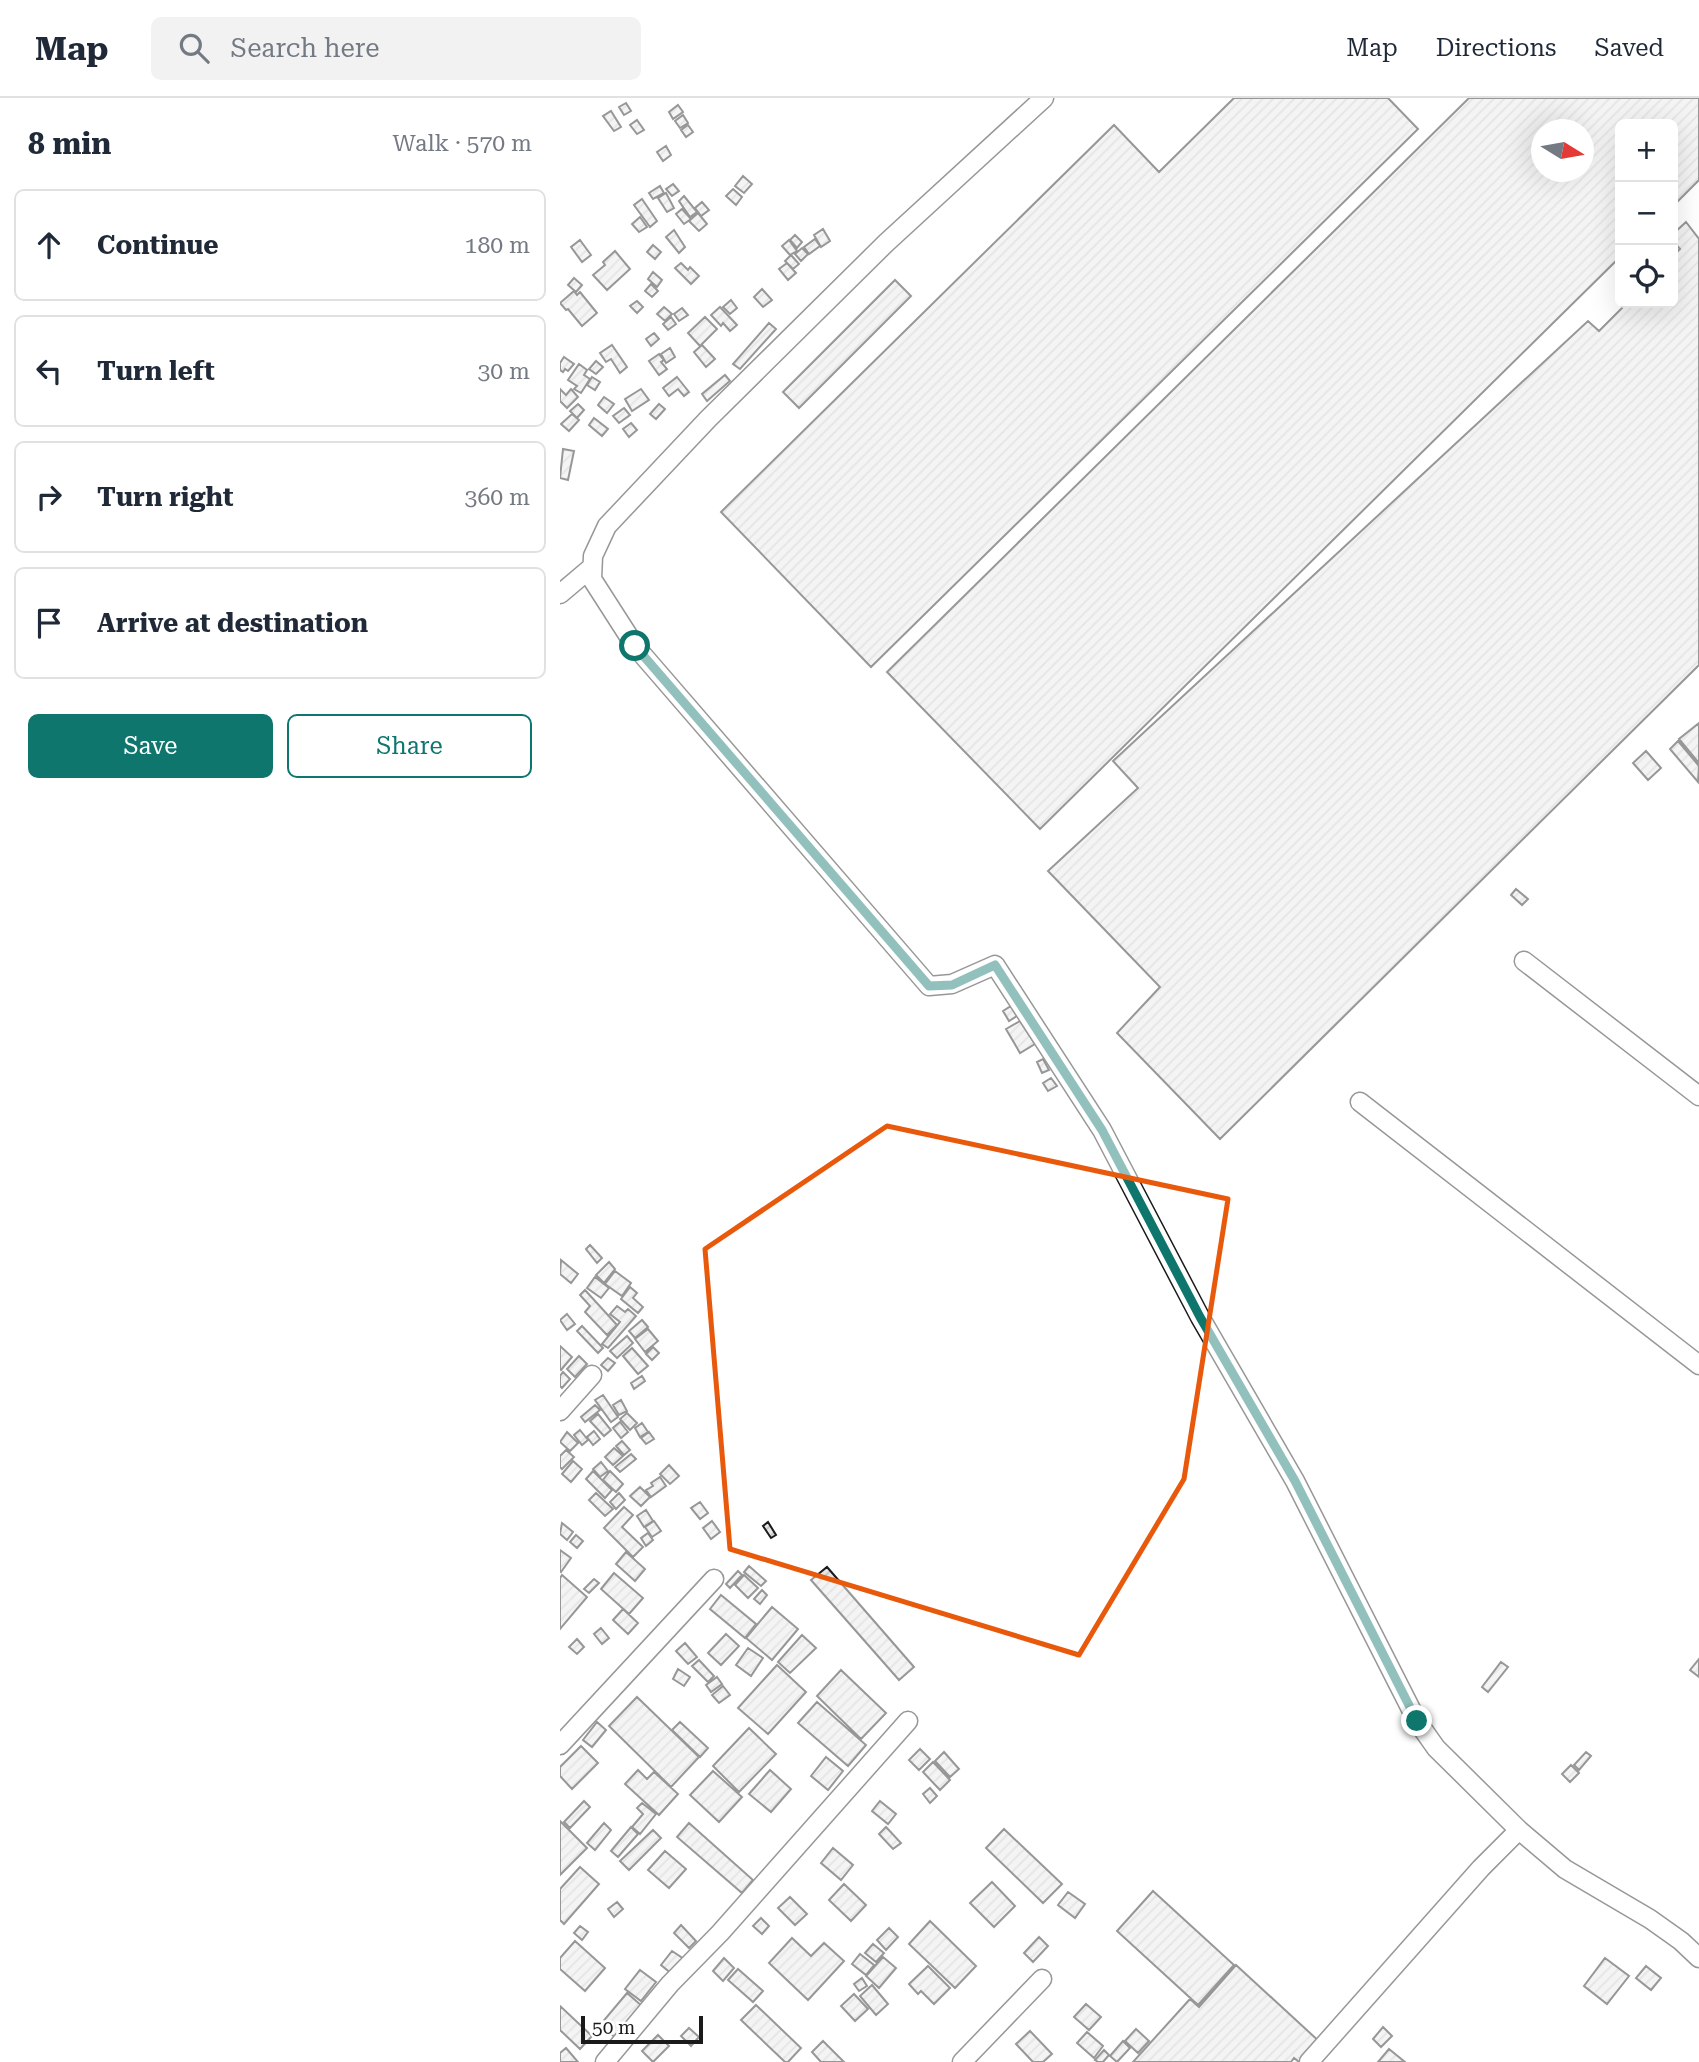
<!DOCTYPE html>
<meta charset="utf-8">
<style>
:root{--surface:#fff;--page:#f2f2f3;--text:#1f2937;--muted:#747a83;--line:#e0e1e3;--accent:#0f766e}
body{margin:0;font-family:"Roboto Serif",serif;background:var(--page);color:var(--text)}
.controls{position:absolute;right:21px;top:21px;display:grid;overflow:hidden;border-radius:10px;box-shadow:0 7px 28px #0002}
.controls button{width:63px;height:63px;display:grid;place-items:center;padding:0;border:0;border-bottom:2px solid var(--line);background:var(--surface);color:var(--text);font:35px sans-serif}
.compass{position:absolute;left:971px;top:21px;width:63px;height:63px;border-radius:50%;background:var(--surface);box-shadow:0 7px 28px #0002;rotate:101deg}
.scale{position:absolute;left:21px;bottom:18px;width:122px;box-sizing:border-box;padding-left:7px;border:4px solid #1a1a1a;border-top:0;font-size:19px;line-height:24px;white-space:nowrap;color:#1a1a1a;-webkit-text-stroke:5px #fff;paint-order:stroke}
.stop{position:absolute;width:21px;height:21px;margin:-16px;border:5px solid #0f766e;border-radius:50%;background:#fff}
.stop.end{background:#0f766e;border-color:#fff;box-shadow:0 2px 7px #0008}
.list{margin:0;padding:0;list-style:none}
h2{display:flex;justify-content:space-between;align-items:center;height:91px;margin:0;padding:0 28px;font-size:30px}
h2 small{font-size:23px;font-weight:400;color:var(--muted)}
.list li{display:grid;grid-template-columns:46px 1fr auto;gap:21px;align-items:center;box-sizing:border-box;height:112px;margin:0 14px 14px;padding:0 14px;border:2px solid var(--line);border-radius:10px}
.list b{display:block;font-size:26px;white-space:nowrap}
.list em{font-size:23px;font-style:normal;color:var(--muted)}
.actions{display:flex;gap:14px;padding:21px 28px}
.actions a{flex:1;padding:16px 0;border:2px solid var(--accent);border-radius:10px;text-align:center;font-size:24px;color:var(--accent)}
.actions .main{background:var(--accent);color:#fff}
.icon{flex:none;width:38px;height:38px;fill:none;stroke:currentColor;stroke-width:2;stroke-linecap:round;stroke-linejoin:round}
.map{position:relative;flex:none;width:1139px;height:1964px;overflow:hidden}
header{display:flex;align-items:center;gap:42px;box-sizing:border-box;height:98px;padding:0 35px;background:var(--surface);border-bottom:2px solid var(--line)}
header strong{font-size:33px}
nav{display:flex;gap:38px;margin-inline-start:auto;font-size:24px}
.search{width:490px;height:63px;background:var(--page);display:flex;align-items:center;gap:18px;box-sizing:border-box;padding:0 24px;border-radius:10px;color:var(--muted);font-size:26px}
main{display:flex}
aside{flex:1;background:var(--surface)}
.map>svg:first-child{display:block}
.building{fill:url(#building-hatch);stroke:#1a1a1a;stroke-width:2;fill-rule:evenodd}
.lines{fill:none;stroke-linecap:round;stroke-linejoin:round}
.minor-casing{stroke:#1a1a1a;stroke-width:21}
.minor{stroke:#fff;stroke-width:18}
.route{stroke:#0f766e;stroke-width:9}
.marked{fill:none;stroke:#e8590c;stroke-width:5;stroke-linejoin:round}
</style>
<header>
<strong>Map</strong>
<div class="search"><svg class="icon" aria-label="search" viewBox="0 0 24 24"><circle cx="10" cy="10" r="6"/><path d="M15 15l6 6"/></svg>Search here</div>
<nav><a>Map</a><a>Directions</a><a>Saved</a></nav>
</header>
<main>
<aside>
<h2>8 min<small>Walk · 570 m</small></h2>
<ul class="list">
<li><svg class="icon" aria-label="ahead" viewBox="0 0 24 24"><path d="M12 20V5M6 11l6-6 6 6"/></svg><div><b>Continue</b></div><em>180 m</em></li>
<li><svg class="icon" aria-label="left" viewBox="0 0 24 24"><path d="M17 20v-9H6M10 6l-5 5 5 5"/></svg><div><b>Turn left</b></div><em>30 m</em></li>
<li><svg class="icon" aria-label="right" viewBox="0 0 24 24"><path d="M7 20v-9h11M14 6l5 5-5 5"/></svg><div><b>Turn right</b></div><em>360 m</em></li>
<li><svg class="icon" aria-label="arrive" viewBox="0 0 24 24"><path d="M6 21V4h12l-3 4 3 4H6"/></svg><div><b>Arrive at destination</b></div></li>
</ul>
<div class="actions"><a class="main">Save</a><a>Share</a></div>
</aside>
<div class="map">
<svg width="1139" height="1964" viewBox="0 0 1139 1964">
<defs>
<pattern id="building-hatch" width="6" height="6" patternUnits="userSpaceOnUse" patternTransform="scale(1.75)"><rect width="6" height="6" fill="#e6e6e6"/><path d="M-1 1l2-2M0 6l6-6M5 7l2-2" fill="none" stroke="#c5c5c5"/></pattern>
</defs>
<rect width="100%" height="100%" fill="#fff"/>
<path class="building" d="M674,0H828L858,31L311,569L161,414L554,27L599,74Z
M909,0H1139V82L1113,108V26H1060V159L480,731L327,574ZM982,32H1024V74H982Z
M66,5L71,13L64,17L59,9Z
M118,7L123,14L113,21L109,14Z
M51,13L61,29L54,33L43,18Z
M123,17L128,25L120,30L115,23Z
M77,22L84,32L77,36L70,27Z
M128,27L133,34L126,39L121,32Z
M106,48L111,57L103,63L97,54Z
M183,78L192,86L184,95L175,88Z
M113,86L119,93L112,98L106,91Z
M100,88L104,95L93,101L89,95Z
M173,91L182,99L176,107L166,98Z
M106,95L114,110L107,114L98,100Z
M124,98L137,114L130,119L119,103Z
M82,101L97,123L90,129L74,107Z
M142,104L149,112L141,118L135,110Z
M122,111L131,121L124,126L116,116Z
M138,115L147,126L139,133L129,123Z
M80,119L87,129L79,134L72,126Z
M1126,124L1139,141V567L660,1041L557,935L600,889L488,773L578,690L553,663L1028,223L1039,233L1067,205H1113V158L1120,151L1113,143V136Z
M263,131L270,143L261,149L254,137Z
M114,132L125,149L119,155L106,139Z
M235,137L242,144L237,150L230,142Z
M255,141L260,148L249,156L244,149Z
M20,142L31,157L22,164L11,149Z
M229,142L237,153L230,157L222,148Z
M93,147L101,154L95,161L87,154Z
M242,150L248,156L241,163L235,156Z
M55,153L70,171L47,192L33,177L45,167L43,164Z
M231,157L239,166L233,171L225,163Z
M121,165L128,172L130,169L139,178L131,186L115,170Z
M227,165L236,175L228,182L219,171Z
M93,174L102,182L97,189L88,181Z
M14,180L22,187L16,194L8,187Z
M335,182L351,198L239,310L223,294Z
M91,186L98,193L92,199L85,193Z
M202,191L212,202L203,209L194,199Z
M14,193L17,197L20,194L37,215L22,228L8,211L6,212L0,205Z
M171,202L177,210L170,216L163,209Z
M77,203L83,209L77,215L70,208Z
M104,209L112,216L105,223L97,216Z
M160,209L177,227L170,233L163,225L161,228L151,217Z
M122,210L128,217L119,223L114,216Z
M111,219L116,226L108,232L103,226Z
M145,219L157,231L140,248L128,235Z
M209,225L216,231L180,271L173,266Z
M94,235L99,241L91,248L86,241Z
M52,247L67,269L60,275L51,261L46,264L40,255Z
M142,247L155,261L146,269L134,254Z
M110,250L115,259L106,265L101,256Z
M99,256L104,262L101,264L107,271L99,277L89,263Z
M4,259L14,266L8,273L5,271L3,274L0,272V265Z
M36,263L43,269L36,276L29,271Z
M19,266L27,272L24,277L30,281L21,295L14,291L17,288L8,282Z
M165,277L170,283L147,303L142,296Z
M32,279L40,284L35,292L27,287Z
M117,279L129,294L124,298L118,291L109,298L103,290Z
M0,291L6,297L11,291L18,299L7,310L0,303Z
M81,291L89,302L72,313L65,301Z
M44,299L54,306L47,315L38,307Z
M18,306L24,312L17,320L10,313Z
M99,306L105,311L96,321L90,316Z
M64,310L70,317L59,325L53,318Z
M12,316L19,322L9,333L1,326Z
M34,320L48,331L42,338L29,327Z
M71,325L77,332L69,339L63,331Z
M3,351L14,353L8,382L0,380Z
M1139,625V665L1119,641Z
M1118,643L1139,668L1138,684L1110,651Z
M1086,653L1101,670L1088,682L1073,665Z
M956,791L968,801L962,807L951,797Z
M451,908L457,918L449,923L443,913Z
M460,923L475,946L460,955L446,931Z
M483,961L489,972L482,975L477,964Z
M491,980L497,988L488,993L483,985Z
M30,1147L42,1160L37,1165L26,1151Z
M1,1162L18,1176L11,1185L0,1176Z
M49,1164L55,1171L44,1185L36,1177Z
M55,1173L71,1185L62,1198L45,1186Z
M35,1179L49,1190L41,1200L27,1190Z
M70,1189L77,1195L73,1200L83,1209L78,1215L61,1201Z
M25,1192L57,1227L47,1237L25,1214L30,1208L20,1197Z
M57,1208L65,1214L68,1211L76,1218L48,1250L42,1246L60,1224L50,1216Z
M7,1216L15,1226L7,1232L0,1222Z
M82,1222L88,1229L75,1240L69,1233Z
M22,1228L43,1250L38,1255L17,1233Z
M88,1231L98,1243L85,1254L75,1241Z
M67,1238L73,1245L57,1260L50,1253Z
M0,1248L12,1259L1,1272L0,1271Z
M93,1249L99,1255L92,1262L86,1256Z
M72,1250L88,1268L78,1276L63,1258Z
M19,1258L27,1266L15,1279L7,1271Z
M48,1260L55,1265L48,1273L41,1267Z
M3,1274L10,1281L2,1290L0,1288V1278Z
M82,1278L85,1283L74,1291L71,1285Z
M43,1297L58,1319L51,1324L35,1302Z
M61,1302L67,1313L59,1317L53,1307Z
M35,1307L40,1312L25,1324L21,1319Z
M67,1315L77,1325L70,1332L60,1321Z
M38,1316L51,1332L44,1338L30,1323Z
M60,1324L68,1334L61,1340L53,1330Z
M82,1325L88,1334L80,1339L75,1330Z
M20,1332L28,1342L22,1347L14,1337Z
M34,1333L40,1341L33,1347L27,1339Z
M7,1334L18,1345L10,1353L0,1344Z
M89,1334L94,1341L86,1346L81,1340Z
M62,1343L70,1352L64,1357L56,1348Z
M54,1350L63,1358L53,1367L45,1359Z
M6,1352L14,1359L2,1371L0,1369V1358Z
M71,1356L76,1361L60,1374L55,1369Z
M13,1363L22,1371L11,1384L2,1376Z
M41,1364L48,1373L40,1379L33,1371Z
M109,1367L119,1378L110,1386L100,1376Z
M33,1373L52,1392L45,1400L26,1381Z
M50,1373L63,1386L56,1394L43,1382Z
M100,1379L106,1388L91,1399L86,1392L93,1388L91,1385Z
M80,1389L90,1399L81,1408L70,1398Z
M36,1395L53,1411L45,1418L29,1402Z
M59,1395L65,1402L56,1411L50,1404Z
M140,1404L148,1415L140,1421L131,1410Z
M64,1409L73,1417L62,1429L83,1449L73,1459L44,1430Z
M86,1412L93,1423L84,1429L77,1418Z
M94,1423L101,1433L92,1439L85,1429Z
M152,1423L160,1434L151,1441L143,1430Z
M208,1424L216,1437L211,1440L203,1428Z
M2,1425L13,1434L7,1442L0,1436Z
M88,1435L93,1442L86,1448L81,1440Z
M16,1437L23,1443L17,1450L10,1444Z
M0,1452L11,1460L1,1474L0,1473Z
M66,1454L85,1471L75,1483L56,1466Z
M189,1468L206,1483L201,1488L184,1474Z
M267,1469L354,1569L339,1582L251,1482Z
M178,1473L182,1477L170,1490L166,1486Z
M54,1475L83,1500L69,1516L41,1491Z
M2,1477L27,1499L0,1531V1480Z
M184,1477L198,1490L188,1500L175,1487Z
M34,1481L39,1485L29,1495L24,1491Z
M202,1492L207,1497L200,1506L194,1501Z
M161,1497L196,1526L185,1540L150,1511Z
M212,1509L238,1531L212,1562L186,1540Z
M63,1511L78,1525L68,1536L53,1522Z
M41,1530L49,1540L42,1546L34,1536Z
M166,1536L179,1548L161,1567L148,1555Z
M242,1537L256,1550L230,1575L218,1564Z
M17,1541L24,1549L17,1556L9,1549Z
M125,1545L137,1559L128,1566L116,1553Z
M188,1550L203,1560L191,1578L176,1567Z
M1139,1561V1579L1130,1572Z
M139,1562L154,1578L148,1584L132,1568Z
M941,1564L948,1569L928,1594L922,1589Z
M217,1567L246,1594L208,1636L178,1610Z
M118,1571L130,1579L124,1588L113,1581Z
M281,1572L326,1615L301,1641L257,1598Z
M157,1579L162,1586L151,1594L146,1587Z
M163,1588L170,1597L159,1605L152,1597Z
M77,1599L139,1659L111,1689L49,1628Z
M257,1604L306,1647L288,1668L238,1625Z
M37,1624L46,1632L32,1649L23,1642Z
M120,1624L148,1650L140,1659L112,1632Z
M189,1630L216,1656L179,1694L153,1668Z
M21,1648L38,1665L12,1691L0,1678V1669Z
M360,1651L370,1661L359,1672L349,1662Z
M384,1654L399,1671L390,1679L375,1663Z
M1026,1654L1031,1658L1019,1672L1014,1667Z
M266,1659L283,1673L268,1692L251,1678Z
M373,1664L390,1682L380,1692L363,1674Z
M1011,1667L1019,1675L1010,1684L1002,1676Z
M78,1672L87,1681L94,1674L118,1696L99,1717L65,1686Z
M210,1672L231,1691L211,1714L189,1696Z
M153,1673L182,1699L159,1724L130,1697Z
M370,1690L377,1698L370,1705L363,1696Z
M24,1703L30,1709L10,1730L4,1724Z
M320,1703L336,1716L328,1726L312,1713Z
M82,1705L96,1716L80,1736L72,1729L83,1716L77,1710Z
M0,1723L27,1750L0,1777Z
M44,1725L51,1732L35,1752L27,1745Z
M129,1725L193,1782L182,1795L117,1739Z
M71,1729L78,1736L58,1759L51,1753Z
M326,1729L341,1745L333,1751L319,1736Z
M444,1731L502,1786L483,1805L426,1750Z
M93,1732L101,1740L69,1772L60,1763Z
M273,1750L293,1767L281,1782L261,1765Z
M105,1753L126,1771L109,1790L88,1772Z
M20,1769L39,1786L4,1826L0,1822V1791Z
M432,1784L455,1808L434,1829L410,1805Z
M284,1786L306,1807L291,1823L269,1802Z
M593,1793L674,1867L638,1907L557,1833Z
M508,1794L525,1806L515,1820L498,1807Z
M230,1799L247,1816L235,1827L218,1810Z
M57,1804L63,1811L54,1819L48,1811Z
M201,1820L209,1828L202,1836L193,1828Z
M370,1823L416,1868L395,1890L349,1846Z
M121,1827L136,1843L129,1850L114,1835Z
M20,1828L28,1834L22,1842L14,1835Z
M329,1830L338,1839L326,1852L317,1842Z
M479,1839L488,1848L473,1864L464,1855Z
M232,1840L251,1858L264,1845L284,1863L248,1902L209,1865Z
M15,1843L45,1870L25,1893L0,1871V1860Z
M313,1846L324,1855L316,1864L305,1855Z
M112,1853L124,1861L112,1876L101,1867Z
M300,1856L314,1867L306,1877L292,1866Z
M323,1859L336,1870L319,1890L306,1878Z
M164,1860L174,1870L163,1883L153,1873Z
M1045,1860L1069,1878L1047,1906L1024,1888Z
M676,1867L762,1946L745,1964H739L734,1960L731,1964H573L630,1901L639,1909Z
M368,1868L390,1890L374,1906L361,1893L358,1896L349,1886Z
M1086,1868L1101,1880L1091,1892L1076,1880Z
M178,1871L203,1893L193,1904L168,1882Z
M80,1872L96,1884L81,1903L65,1891Z
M302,1880L307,1888L299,1893L294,1886Z
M312,1887L328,1906L316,1917L300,1898Z
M67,1895L82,1908L56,1940L40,1927Z
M294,1896L308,1911L295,1923L281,1908Z
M526,1906L541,1919L529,1932L514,1919Z
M196,1907L241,1950L228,1964H225L181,1922Z
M0,1908L32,1938L20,1951L0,1932Z
M823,1929L832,1938L821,1949L813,1941Z
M129,1930L139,1939L131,1948L121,1938Z
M576,1931L589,1943L578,1955L565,1943Z
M470,1933L492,1956L483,1964H473L456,1946Z
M527,1934L543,1948L534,1960L517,1945Z
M98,1937L109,1948L93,1964L82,1953Z
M263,1943L284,1964H261L252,1954Z
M563,1943L570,1950L557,1964L550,1958Z
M6,1950L18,1964H0V1955Z
M829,1951L845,1964H818Z
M544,1952L549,1957L543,1964H538L535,1962Z"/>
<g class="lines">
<g class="minor-casing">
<path id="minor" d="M484,0L326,145L148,321L47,428L33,458L32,481L75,548L369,888L392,886L435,867L542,1032L640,1219L735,1383L857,1623L876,1650L959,1732L1005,1771L1090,1821L1121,1843L1139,1860
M0,496L32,469
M964,863L1139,998
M800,1004L1139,1267
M0,1313L32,1277
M0,1647L154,1481
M45,1964L110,1886L160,1835L348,1623
M402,1964L482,1881
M749,1964L921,1770L959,1732"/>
</g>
<use href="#minor" class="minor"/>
</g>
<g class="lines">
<path class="route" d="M75,548L369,888L392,887L435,867L542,1032L640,1219L735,1383L857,1623"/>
</g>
<path d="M0 0H1139V1964H0ZM327,1028L668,1101L624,1381L519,1557L170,1451L145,1151Z" fill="#fff" fill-opacity=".55" fill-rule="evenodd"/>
<path class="marked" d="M327,1028L668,1101L624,1381L519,1557L170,1451L145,1151Z"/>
</svg>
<div class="controls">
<button>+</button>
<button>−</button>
<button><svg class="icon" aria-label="locate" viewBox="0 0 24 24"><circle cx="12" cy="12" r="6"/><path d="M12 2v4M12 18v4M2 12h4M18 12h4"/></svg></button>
</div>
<svg class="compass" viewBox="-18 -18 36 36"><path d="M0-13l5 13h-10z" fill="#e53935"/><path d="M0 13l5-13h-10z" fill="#747a83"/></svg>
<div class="scale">50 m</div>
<div class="stop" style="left:75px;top:548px"></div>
<div class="stop end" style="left:857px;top:1623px"></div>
</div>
</main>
